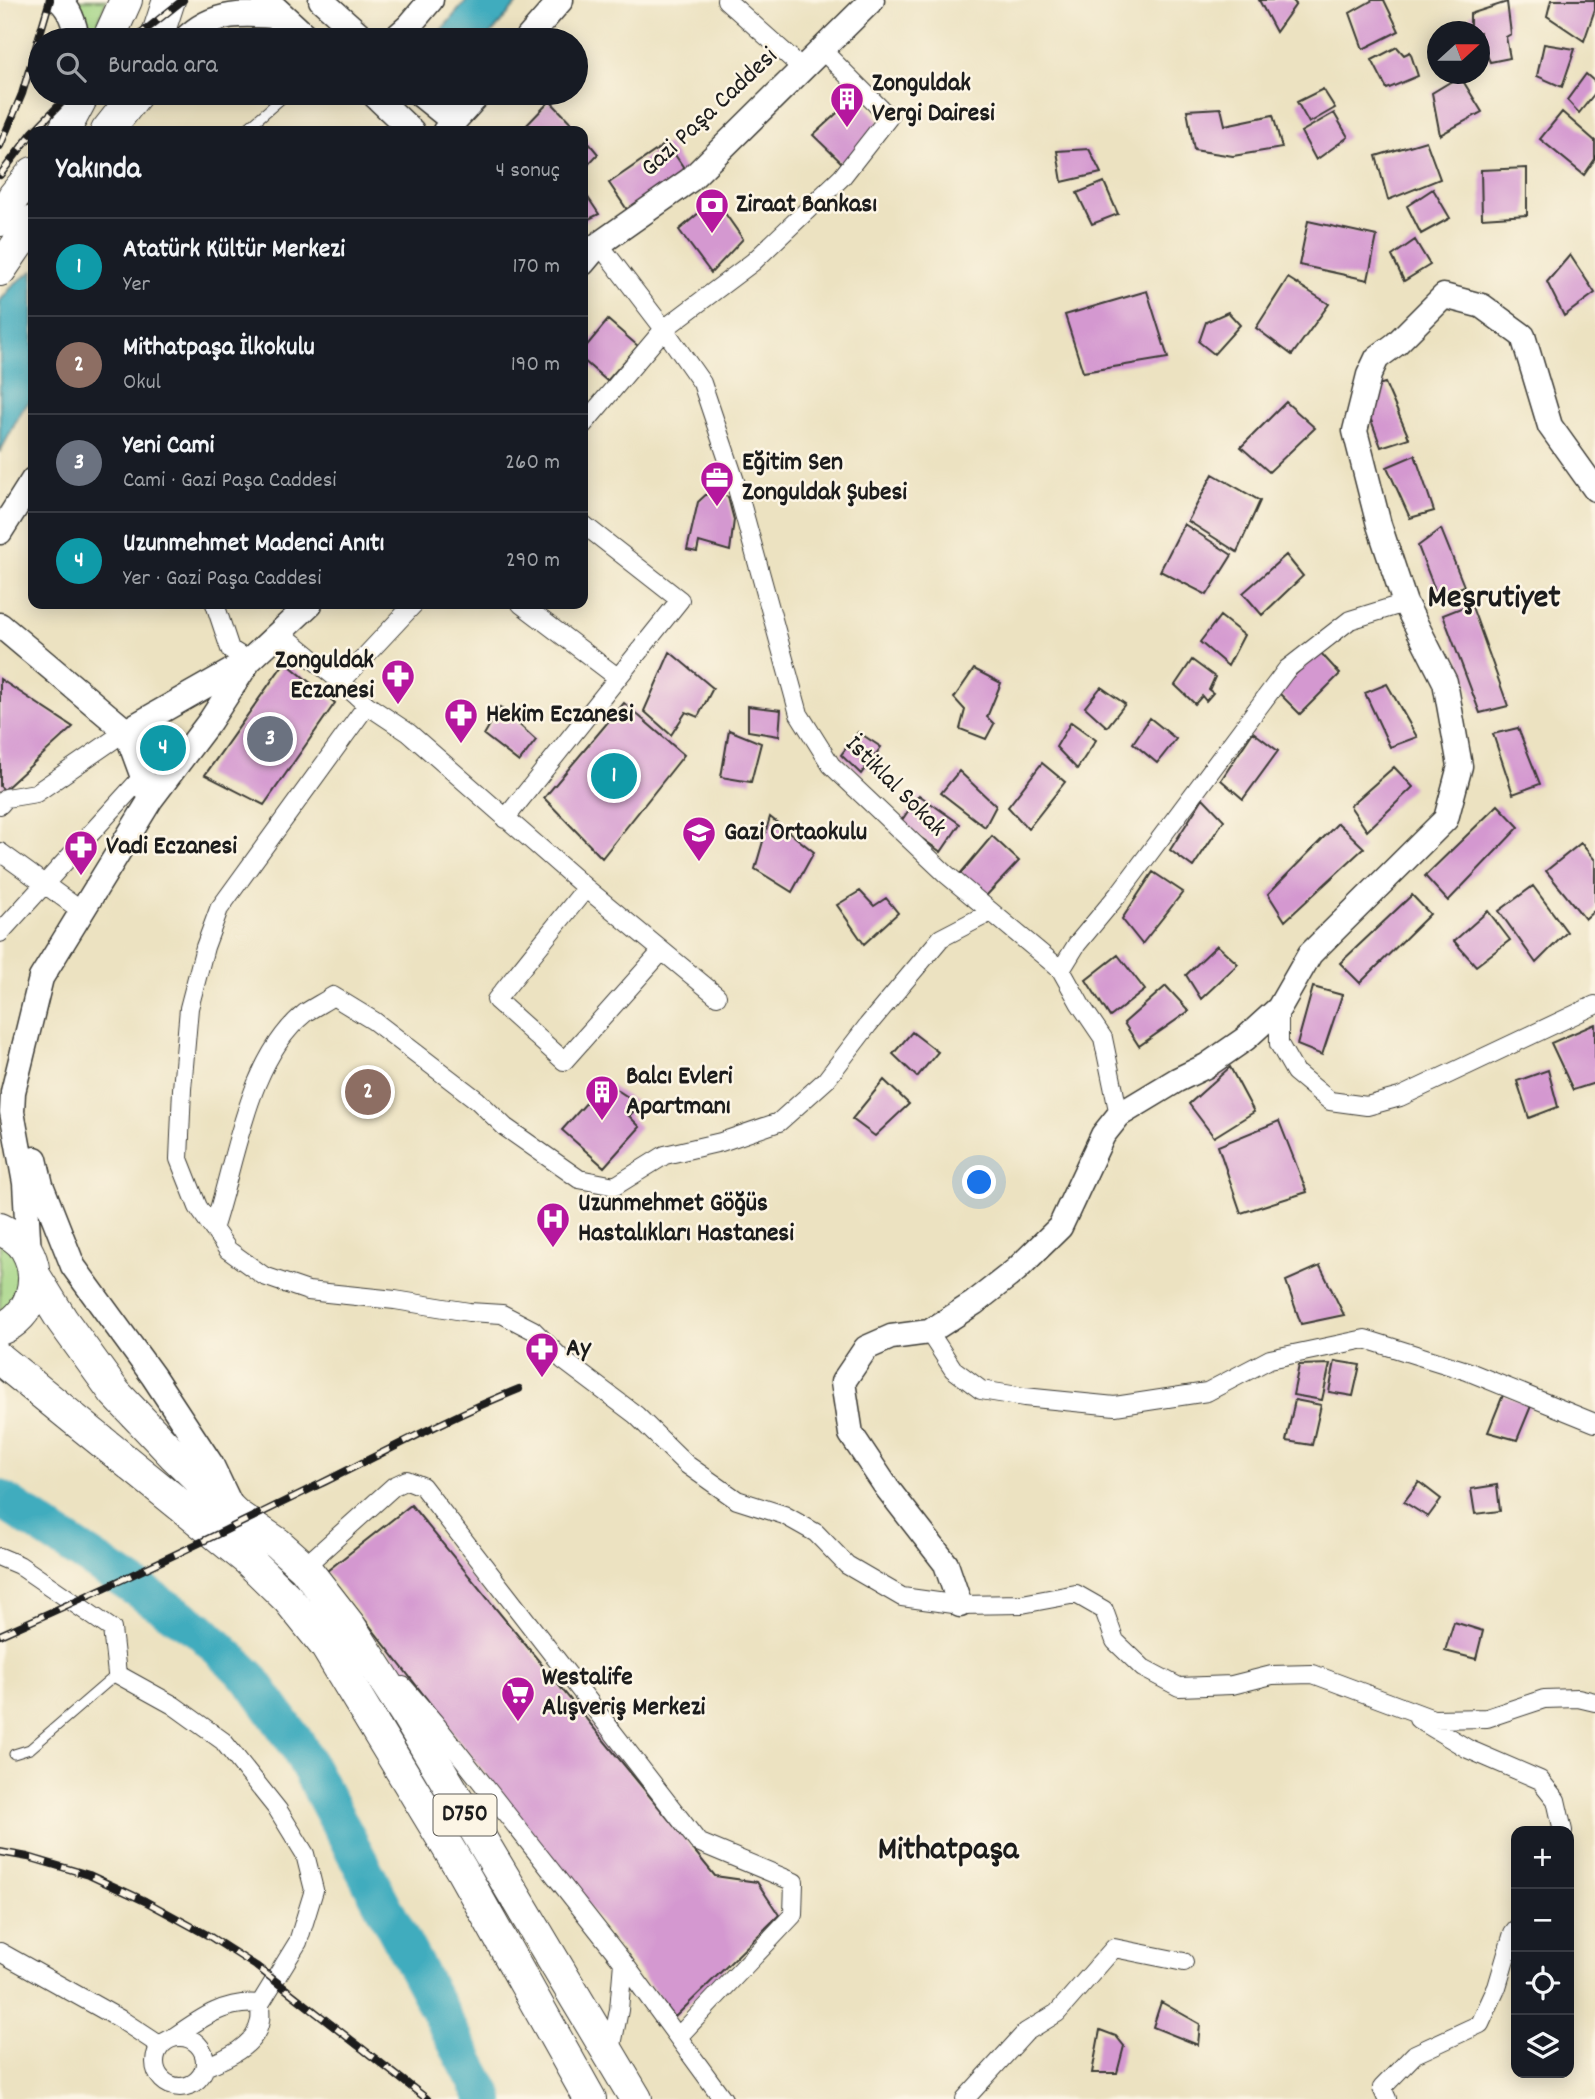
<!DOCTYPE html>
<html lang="tr">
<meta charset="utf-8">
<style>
:root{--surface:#171b24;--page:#242831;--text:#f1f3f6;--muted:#9ea1a6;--line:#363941;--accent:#d690ce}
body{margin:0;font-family:Dekko,sans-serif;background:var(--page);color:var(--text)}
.controls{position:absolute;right:21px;bottom:21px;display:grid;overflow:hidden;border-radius:14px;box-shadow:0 4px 18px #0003}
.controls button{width:63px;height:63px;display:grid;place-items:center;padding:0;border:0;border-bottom:2px solid var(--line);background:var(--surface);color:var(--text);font:35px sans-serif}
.compass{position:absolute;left:1427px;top:21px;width:63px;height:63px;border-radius:50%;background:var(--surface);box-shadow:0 4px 18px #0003;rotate:69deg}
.you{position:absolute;left:980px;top:1183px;width:24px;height:24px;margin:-18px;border:5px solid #fff;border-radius:50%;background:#1a73e8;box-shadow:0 0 0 10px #1a73e833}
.badge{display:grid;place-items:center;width:46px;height:46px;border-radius:50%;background:var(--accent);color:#fff;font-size:23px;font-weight:700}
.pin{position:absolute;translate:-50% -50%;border:4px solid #fff;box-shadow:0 2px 7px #0006}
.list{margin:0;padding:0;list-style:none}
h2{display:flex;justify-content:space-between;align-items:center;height:91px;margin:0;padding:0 28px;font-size:30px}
h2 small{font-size:23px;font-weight:400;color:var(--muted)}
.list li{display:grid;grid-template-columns:46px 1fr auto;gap:21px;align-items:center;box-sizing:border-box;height:98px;padding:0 28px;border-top:2px solid var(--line)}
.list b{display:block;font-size:26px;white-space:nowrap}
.list p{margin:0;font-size:23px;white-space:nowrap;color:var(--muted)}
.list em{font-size:23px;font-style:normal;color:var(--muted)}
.icon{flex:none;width:38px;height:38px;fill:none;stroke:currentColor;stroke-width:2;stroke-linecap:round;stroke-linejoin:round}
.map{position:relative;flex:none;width:1595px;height:2099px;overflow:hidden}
.search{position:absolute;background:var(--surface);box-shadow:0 4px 18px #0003;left:28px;top:28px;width:560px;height:77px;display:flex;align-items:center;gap:18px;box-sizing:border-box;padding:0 24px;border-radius:38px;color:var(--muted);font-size:26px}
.panel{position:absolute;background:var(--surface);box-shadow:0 4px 18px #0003;left:28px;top:126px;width:560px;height:483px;border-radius:14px}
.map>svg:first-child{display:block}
.green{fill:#a2d483;stroke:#5f7850;stroke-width:2}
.water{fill:#40acbe;stroke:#2e646d;stroke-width:2}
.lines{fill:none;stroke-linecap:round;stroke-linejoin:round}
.river{stroke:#40acbe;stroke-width:38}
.building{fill:#d498d0}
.lane-casing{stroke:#3b3a35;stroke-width:11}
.street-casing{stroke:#3b3a35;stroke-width:20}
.secondary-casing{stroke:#3b3a35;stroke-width:27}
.highway-casing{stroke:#3b3a35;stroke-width:34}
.lane{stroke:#fff;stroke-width:9}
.street{stroke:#fff;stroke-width:18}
.secondary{stroke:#fff;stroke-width:24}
.highway{stroke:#fff;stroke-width:32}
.rail-casing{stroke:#1c1c1c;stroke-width:8}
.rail{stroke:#fcf5e5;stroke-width:5;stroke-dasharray:16;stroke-linecap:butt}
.labels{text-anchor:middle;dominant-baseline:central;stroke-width:5;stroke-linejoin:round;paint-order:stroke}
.shield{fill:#fcf5e5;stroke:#5f5d58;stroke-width:2}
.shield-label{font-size:24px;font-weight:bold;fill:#1c1c1c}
.poi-label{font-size:26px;font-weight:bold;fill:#1c1c1c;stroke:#fcf5e5;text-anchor:start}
.street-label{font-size:26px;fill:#1c1c1c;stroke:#fcf5e5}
.district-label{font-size:33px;font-weight:bold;fill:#1c1c1c;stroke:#fcf5e5}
</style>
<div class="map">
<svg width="1595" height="2099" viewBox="0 0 1595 2099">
<rect width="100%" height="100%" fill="#fcf5e5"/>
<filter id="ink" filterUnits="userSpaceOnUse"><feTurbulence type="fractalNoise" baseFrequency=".0143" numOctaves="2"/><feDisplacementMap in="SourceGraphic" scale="14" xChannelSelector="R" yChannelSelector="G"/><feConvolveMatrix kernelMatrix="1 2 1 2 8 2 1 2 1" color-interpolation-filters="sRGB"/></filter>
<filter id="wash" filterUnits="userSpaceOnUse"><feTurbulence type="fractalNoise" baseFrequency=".00686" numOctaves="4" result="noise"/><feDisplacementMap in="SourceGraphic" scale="28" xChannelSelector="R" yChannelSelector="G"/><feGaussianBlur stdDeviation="1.57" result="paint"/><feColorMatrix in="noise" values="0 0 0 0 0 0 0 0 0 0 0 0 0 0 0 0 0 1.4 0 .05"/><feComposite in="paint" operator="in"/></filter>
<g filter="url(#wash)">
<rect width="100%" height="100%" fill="#ece2c1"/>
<path class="green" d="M76,0H106L93,38L86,16Z
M0,1233L30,1269L0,1324Z"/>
<path class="water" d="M467,0H520L486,40H433Z
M33,271V397L21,412L0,452V301L14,284Z"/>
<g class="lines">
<path class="river" d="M0,1499L200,1630L250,1678L297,1744L486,2099"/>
</g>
<g id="blocks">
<path class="building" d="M1259,0H1292L1296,4L1276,32Z
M1373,0H1384L1399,31L1363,49L1350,13Z
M1551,0H1595V9L1584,41L1547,16Z
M1507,2L1511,34L1506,37L1510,58L1490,62L1480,40V32H1470V14Z
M1544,44L1575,49L1562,87L1537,76Z
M1397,47L1404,55L1410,52L1418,76L1387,89L1372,60Z
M1586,74L1595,82V93L1579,113L1567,100Z
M1460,76L1482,112L1440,135L1432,93Z
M1323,89L1335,108L1309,123L1297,102Z
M858,94L880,124L846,167L813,135Z
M550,101L579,131H521Z
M1221,108L1225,125L1273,115L1282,148L1233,156L1194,150L1187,110Z
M1562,112L1595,141V159L1584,175L1540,139Z
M1334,113L1348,137L1316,160L1301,132Z
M583,136L598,154L583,170Z
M1426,141L1440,179L1388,200L1376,156Z
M667,143L688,174L630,214L609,183Z
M1089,149L1101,173L1062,182L1057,151Z
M1527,168V215L1482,218L1481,170Z
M1104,182L1118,214L1092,224L1077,193Z
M1433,189L1450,218L1421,234L1407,206Z
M583,190L599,214L583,222Z
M715,199L743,239L711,273L679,230Z
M1308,221L1377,236L1368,280L1299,265Z
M1415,240L1430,265L1404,281L1392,256Z
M1570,255L1595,293L1564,316L1547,282Z
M1288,278L1329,304L1292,355L1256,328Z
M1147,291L1168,358L1083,372L1065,315Z
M1228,312L1240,325L1214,354L1199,342L1206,322Z
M608,320L638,346L607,381L583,360V350Z
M1385,383L1409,438L1381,447L1360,390Z
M1286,402L1315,428L1269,472L1241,447Z
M1415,455L1434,511L1410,518L1387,467Z
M1213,474L1260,501L1237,552L1188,521Z
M711,490L728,497L734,520L730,551L699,542L697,552L687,550L698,502Z
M1184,524L1232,555L1207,595L1160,571Z
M1441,529L1464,586L1438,598L1418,546Z
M1286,555L1303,576L1262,615L1243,593Z
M1471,604L1508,706L1480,713L1443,615Z
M1220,616L1244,635L1228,666L1200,642Z
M670,652L713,688L698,717L686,712L671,735L644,711Z
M1320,652L1340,674L1300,714L1277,691Z
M1192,660L1215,677L1209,690L1213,693L1206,701L1202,696L1195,704L1175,685Z
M285,662L335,703L264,805L205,775Z
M974,669L1001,683L987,717L994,724L986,739L960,729L965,710L954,698Z
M0,679L73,727L4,790L0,786Z
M1387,684L1417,737L1390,747L1365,693Z
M1101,687L1125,704L1107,727L1085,707Z
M624,703L684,755L602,858L544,798Z
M748,706L781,710L779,736L748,731Z
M500,707L536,740L519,762L484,735Z
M1150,718L1176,739L1157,763L1133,743Z
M1071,722L1096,740L1077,769L1056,747Z
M1518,728L1540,784L1513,794L1493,734Z
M729,730L761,743L751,782L721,777Z
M858,732L881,747L861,774L841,755Z
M1253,732L1278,751L1243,799L1221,780Z
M1042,763L1065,782L1028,829L1008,807Z
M1394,767L1413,787L1367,831L1350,806Z
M959,771L996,806L985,827L941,793Z
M919,795L960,824L941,852L900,823Z
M1203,798L1224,820L1193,867L1170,850Z
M1498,805L1519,827L1448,901L1425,876Z
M770,817L814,852L792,892L755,869Z
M1338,823L1364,848L1285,921L1268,894Z
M992,836L1019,861L985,897L960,874Z
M1581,843L1595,860V910L1585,919L1546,871Z
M1153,872L1183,892L1142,944L1122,919Z
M1533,886L1567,932L1536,963L1499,911Z
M860,891L874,906L886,898L898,913L864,944L837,905Z
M1412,895L1430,914L1360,983L1340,963Z
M1488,911L1510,940L1476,966L1454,941Z
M1217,945L1238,964L1201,999L1186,975Z
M1118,955L1145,990L1110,1017L1086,980Z
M1166,986L1189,1011L1139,1046L1124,1023Z
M1313,987L1342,995L1322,1055L1297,1045Z
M1595,1024V1083L1573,1090L1551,1043Z
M912,1032L938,1052L917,1077L893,1054Z
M1230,1067L1254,1112L1214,1137L1189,1104Z
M1548,1070L1558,1107L1529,1118L1517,1081Z
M884,1080L909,1104L875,1136L852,1119Z
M605,1082L640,1105L629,1116L640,1127L604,1167L562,1130Z
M1279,1121L1307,1192L1241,1213L1218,1146Z
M1320,1266L1344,1315L1301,1324L1286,1281Z
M1335,1361L1360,1365L1353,1396L1329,1392Z
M1330,1364L1322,1400L1293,1395L1299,1365Z
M1503,1395L1531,1406L1517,1440L1488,1432Z
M1295,1400L1321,1405L1312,1445L1286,1441Z
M1419,1482L1441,1499L1428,1517L1404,1502Z
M1497,1485L1500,1511L1475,1514L1471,1489Z
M411,1505L715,1876L757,1882L779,1915L675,2017L327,1571Z
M1454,1622L1483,1631L1476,1659L1445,1651Z
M1161,2002L1200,2024L1198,2045L1153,2027Z
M1100,2030L1116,2036L1124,2046L1117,2073H1092Z"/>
</g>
</g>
<g filter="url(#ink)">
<use href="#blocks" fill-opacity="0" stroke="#3b3a35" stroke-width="2"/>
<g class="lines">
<g class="lane-casing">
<path id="lane" d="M244,131L288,93
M14,1754L30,1749L117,1674"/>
</g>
<g class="street-casing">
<path id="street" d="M726,0L802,68
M599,244L664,329L702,383L735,481L799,714L831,765L946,874L1061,970L1080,1004L1103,1038L1119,1115
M583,425L664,329L753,262L842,177L889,117L821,49
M215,604L230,649L249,661
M521,604L617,677
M281,633L341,682L414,604
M341,682L367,705L409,733L586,888L717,996
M367,705L219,909L205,947L189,1008L182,1089L179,1159L198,1207L228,1250L264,1276L308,1291L395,1300L469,1312L502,1314L533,1330L563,1360L636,1415L686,1464L737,1500L784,1515L816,1533L847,1565L902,1597L960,1605L1022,1604L1076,1594L1104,1610L1115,1641L1143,1668L1179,1687L1232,1685L1272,1675L1313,1674L1433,1719L1487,1718L1544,1699L1578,1698L1595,1702
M0,805L6,798L36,793L126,731
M505,819L680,600L583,524
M0,852L83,912
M586,888L496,1000L564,1061L662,951
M0,933L143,776
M1061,970L1077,944L1121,891L1287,669L1350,620L1405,603
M1279,1008V1044L1295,1072L1330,1101L1367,1106L1400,1097L1595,1005
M213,1229C236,1161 247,1060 305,1013C314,1007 324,1002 333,996L374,1021L477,1100L505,1127L579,1179L615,1186L665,1155L721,1142L779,1122L826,1080L868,1025L941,938L991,912
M929,1332L953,1369L981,1390L1024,1397L1115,1406L1207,1392L1270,1359L1365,1339L1467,1371L1595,1423
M0,1557L19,1565L112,1629L117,1674L173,1705L223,1741L278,1810L305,1854L314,1890L298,1942L260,2004
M304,1567L394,1486L407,1480L422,1486L698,1842L794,1882L793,1915L678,2037
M403,1686L434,1722L623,1962L723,2099
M1418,1719L1468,1749L1540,1780L1556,1800L1563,1831
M0,1952L120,2019L161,2046
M155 2062a25 25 0 1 1 50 0a25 25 0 1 1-50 0Z
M174,2037C201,2018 226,2000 260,2004C260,2009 261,2016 260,2021C256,2046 225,2059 205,2067
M610,2055L619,2010L623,1962
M965,2099L1026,2032L1057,2013L1114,1948L1184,1962
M1387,2099L1382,2088L1415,2054L1480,2024L1497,1987L1513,1933L1516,1929"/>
</g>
<g class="secondary-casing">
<path id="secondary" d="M59,0C71,10 75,25 77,40
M321,0L366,40
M272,5L310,40
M184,40C213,10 246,13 284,17
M393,40L409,26L431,0
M526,40L561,0
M372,93L412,131
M418,93L454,122
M445,131L480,93
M583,263L599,244L690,180L872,0
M0,532L33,480
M0,625L126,731L151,799
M126,731L244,664
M35,1159L41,1185L73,1266L153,1376L211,1464L229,1502
M29,1256L25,1183L12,1112L13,1092L41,978L151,799L210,721L249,661L310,604
M960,1605L946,1564L887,1488L851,1434L843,1382L866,1348L891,1337L929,1332L974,1303L1016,1270L1060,1227L1103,1135L1119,1115L1177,1080L1206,1066L1245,1039L1279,1008L1310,954L1446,819L1460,766L1445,682L1405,603L1379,525L1355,431L1369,375L1377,358L1396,344L1444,296L1482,306L1523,336L1550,426L1595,489"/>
</g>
<g class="highway-casing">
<path id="highway" d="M108,40L126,0
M156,40L169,0
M64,131L84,93
M107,131L137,93
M0,220L14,196L33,173
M0,270L33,222
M0,1229C10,1234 20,1239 26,1249C43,1278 32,1317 0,1329
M34,1275L62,1320L115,1393L174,1455L236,1515L277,1543L304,1567L349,1625L407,1715L636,2099
M0,1359L248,1560L288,1599L326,1646L461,1869L590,2099"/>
</g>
<use href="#lane" class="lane"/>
<use href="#street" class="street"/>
<use href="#secondary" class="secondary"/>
<use href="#highway" class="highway"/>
<g class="rail-casing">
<path id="rail" d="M133,40L183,0
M0,146L22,94L50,0
M0,175L33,132L71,93
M0,1635C107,1588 213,1537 318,1485C385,1452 449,1417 519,1389
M0,1852L28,1857L89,1875L145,1901L209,1936L256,1966L427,2099"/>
</g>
<use href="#rail" class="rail"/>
</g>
</g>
<defs>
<g id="building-pin" transform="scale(1.75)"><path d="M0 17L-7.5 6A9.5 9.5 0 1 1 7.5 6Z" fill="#b5179e" stroke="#fcf5e5"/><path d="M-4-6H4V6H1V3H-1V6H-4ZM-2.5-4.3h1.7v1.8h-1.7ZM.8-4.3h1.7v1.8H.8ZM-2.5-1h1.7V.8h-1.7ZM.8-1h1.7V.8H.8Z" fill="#fff"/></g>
<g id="bank-pin" transform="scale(1.75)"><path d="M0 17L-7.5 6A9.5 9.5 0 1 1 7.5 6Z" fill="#b5179e" stroke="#fcf5e5"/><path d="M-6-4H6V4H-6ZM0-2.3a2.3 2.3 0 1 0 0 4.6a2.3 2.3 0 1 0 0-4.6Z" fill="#fff"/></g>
<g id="office-pin" transform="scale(1.75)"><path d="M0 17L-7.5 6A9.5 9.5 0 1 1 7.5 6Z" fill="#b5179e" stroke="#fcf5e5"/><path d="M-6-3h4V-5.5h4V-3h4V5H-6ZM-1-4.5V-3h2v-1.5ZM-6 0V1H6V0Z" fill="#fff"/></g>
<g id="pharmacy-pin" transform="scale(1.75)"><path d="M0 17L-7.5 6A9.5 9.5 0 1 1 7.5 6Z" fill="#b5179e" stroke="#fcf5e5"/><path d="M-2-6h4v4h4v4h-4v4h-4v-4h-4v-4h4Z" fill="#fff"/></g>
<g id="school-pin" transform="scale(1.75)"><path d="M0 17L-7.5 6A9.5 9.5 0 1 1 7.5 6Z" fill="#b5179e" stroke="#fcf5e5"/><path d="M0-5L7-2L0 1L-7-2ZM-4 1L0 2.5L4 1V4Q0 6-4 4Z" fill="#fff"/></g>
<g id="hospital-pin" transform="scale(1.75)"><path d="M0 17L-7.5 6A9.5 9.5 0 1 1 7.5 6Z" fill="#b5179e" stroke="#fcf5e5"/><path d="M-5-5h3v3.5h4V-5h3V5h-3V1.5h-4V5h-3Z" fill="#fff"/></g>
<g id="supermarket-pin" transform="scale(1.75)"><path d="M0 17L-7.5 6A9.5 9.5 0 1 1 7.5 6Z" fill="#b5179e" stroke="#fcf5e5"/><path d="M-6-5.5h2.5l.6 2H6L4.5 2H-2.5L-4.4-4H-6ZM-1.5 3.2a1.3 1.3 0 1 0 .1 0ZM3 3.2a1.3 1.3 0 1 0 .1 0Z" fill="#fff"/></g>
</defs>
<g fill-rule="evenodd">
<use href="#building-pin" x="847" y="99"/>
<use href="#bank-pin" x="712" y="205"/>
<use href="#office-pin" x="717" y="478"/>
<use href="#pharmacy-pin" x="398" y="676"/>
<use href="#pharmacy-pin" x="461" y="715"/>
<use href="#school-pin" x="699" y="833"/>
<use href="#pharmacy-pin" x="81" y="847"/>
<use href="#building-pin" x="602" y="1092"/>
<use href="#hospital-pin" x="553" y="1219"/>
<use href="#pharmacy-pin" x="542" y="1349"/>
<use href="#supermarket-pin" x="518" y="1693"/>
</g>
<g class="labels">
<rect class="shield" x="433.5" y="1794.5" width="63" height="41" rx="5"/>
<g class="shield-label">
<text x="465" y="1815">D750</text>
</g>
<g class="poi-label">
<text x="872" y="84">Zonguldak<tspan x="872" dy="30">Vergi Dairesi</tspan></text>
<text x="736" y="205">Ziraat Bankası</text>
<text x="742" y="463">Eğitim Sen<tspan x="742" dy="30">Zonguldak Şubesi</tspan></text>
<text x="374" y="661" text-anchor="end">Zonguldak<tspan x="374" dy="30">Eczanesi</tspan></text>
<text x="486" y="715">Hekim Eczanesi</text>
<text x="724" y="833">Gazi Ortaokulu</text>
<text x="106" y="847">Vadi Eczanesi</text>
<text x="626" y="1077">Balcı Evleri<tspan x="626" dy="30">Apartmanı</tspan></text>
<text x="578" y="1204">Uzunmehmet Göğüs<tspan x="578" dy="30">Hastalıkları Hastanesi</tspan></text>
<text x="566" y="1349">Ay</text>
<text x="542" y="1678">Westalife<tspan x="542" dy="30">Alışveriş Merkezi</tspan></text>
</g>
<g class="street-label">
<text transform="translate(710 113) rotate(-43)">Gazi Paşa Caddesi</text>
<text transform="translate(895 787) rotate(45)">İstiklal Sokak</text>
</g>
<g class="district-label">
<text x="1494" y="599">Meşrutiyet</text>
<text x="948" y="1851">Mithatpaşa</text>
</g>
</g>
</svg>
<div class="controls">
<button>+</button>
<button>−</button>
<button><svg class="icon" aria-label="locate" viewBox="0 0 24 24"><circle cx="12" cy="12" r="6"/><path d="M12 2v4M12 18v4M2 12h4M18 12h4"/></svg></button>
<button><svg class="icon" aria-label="layers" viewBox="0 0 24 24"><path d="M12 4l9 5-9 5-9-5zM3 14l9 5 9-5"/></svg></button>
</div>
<svg class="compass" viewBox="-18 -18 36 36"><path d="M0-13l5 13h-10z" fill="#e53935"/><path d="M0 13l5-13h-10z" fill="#9ea1a6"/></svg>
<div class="you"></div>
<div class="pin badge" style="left:614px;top:776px;background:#0f9aa8">1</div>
<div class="pin badge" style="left:368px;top:1092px;background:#8d6e63">2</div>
<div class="pin badge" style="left:270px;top:739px;background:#6b7280">3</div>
<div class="pin badge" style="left:163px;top:748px;background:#0f9aa8">4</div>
<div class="search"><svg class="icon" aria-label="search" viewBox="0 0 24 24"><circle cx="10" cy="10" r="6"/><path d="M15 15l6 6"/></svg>Burada ara</div>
<section class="panel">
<h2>Yakında<small>4 sonuç</small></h2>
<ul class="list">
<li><span class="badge" style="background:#0f9aa8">1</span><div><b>Atatürk Kültür Merkezi</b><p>Yer</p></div><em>170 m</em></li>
<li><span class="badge" style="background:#8d6e63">2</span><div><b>Mithatpaşa İlkokulu</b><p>Okul</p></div><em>190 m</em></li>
<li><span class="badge" style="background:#6b7280">3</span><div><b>Yeni Cami</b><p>Cami · Gazi Paşa Caddesi</p></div><em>260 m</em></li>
<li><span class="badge" style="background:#0f9aa8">4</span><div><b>Uzunmehmet Madenci Anıtı</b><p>Yer · Gazi Paşa Caddesi</p></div><em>290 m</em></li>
</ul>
</section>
</div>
